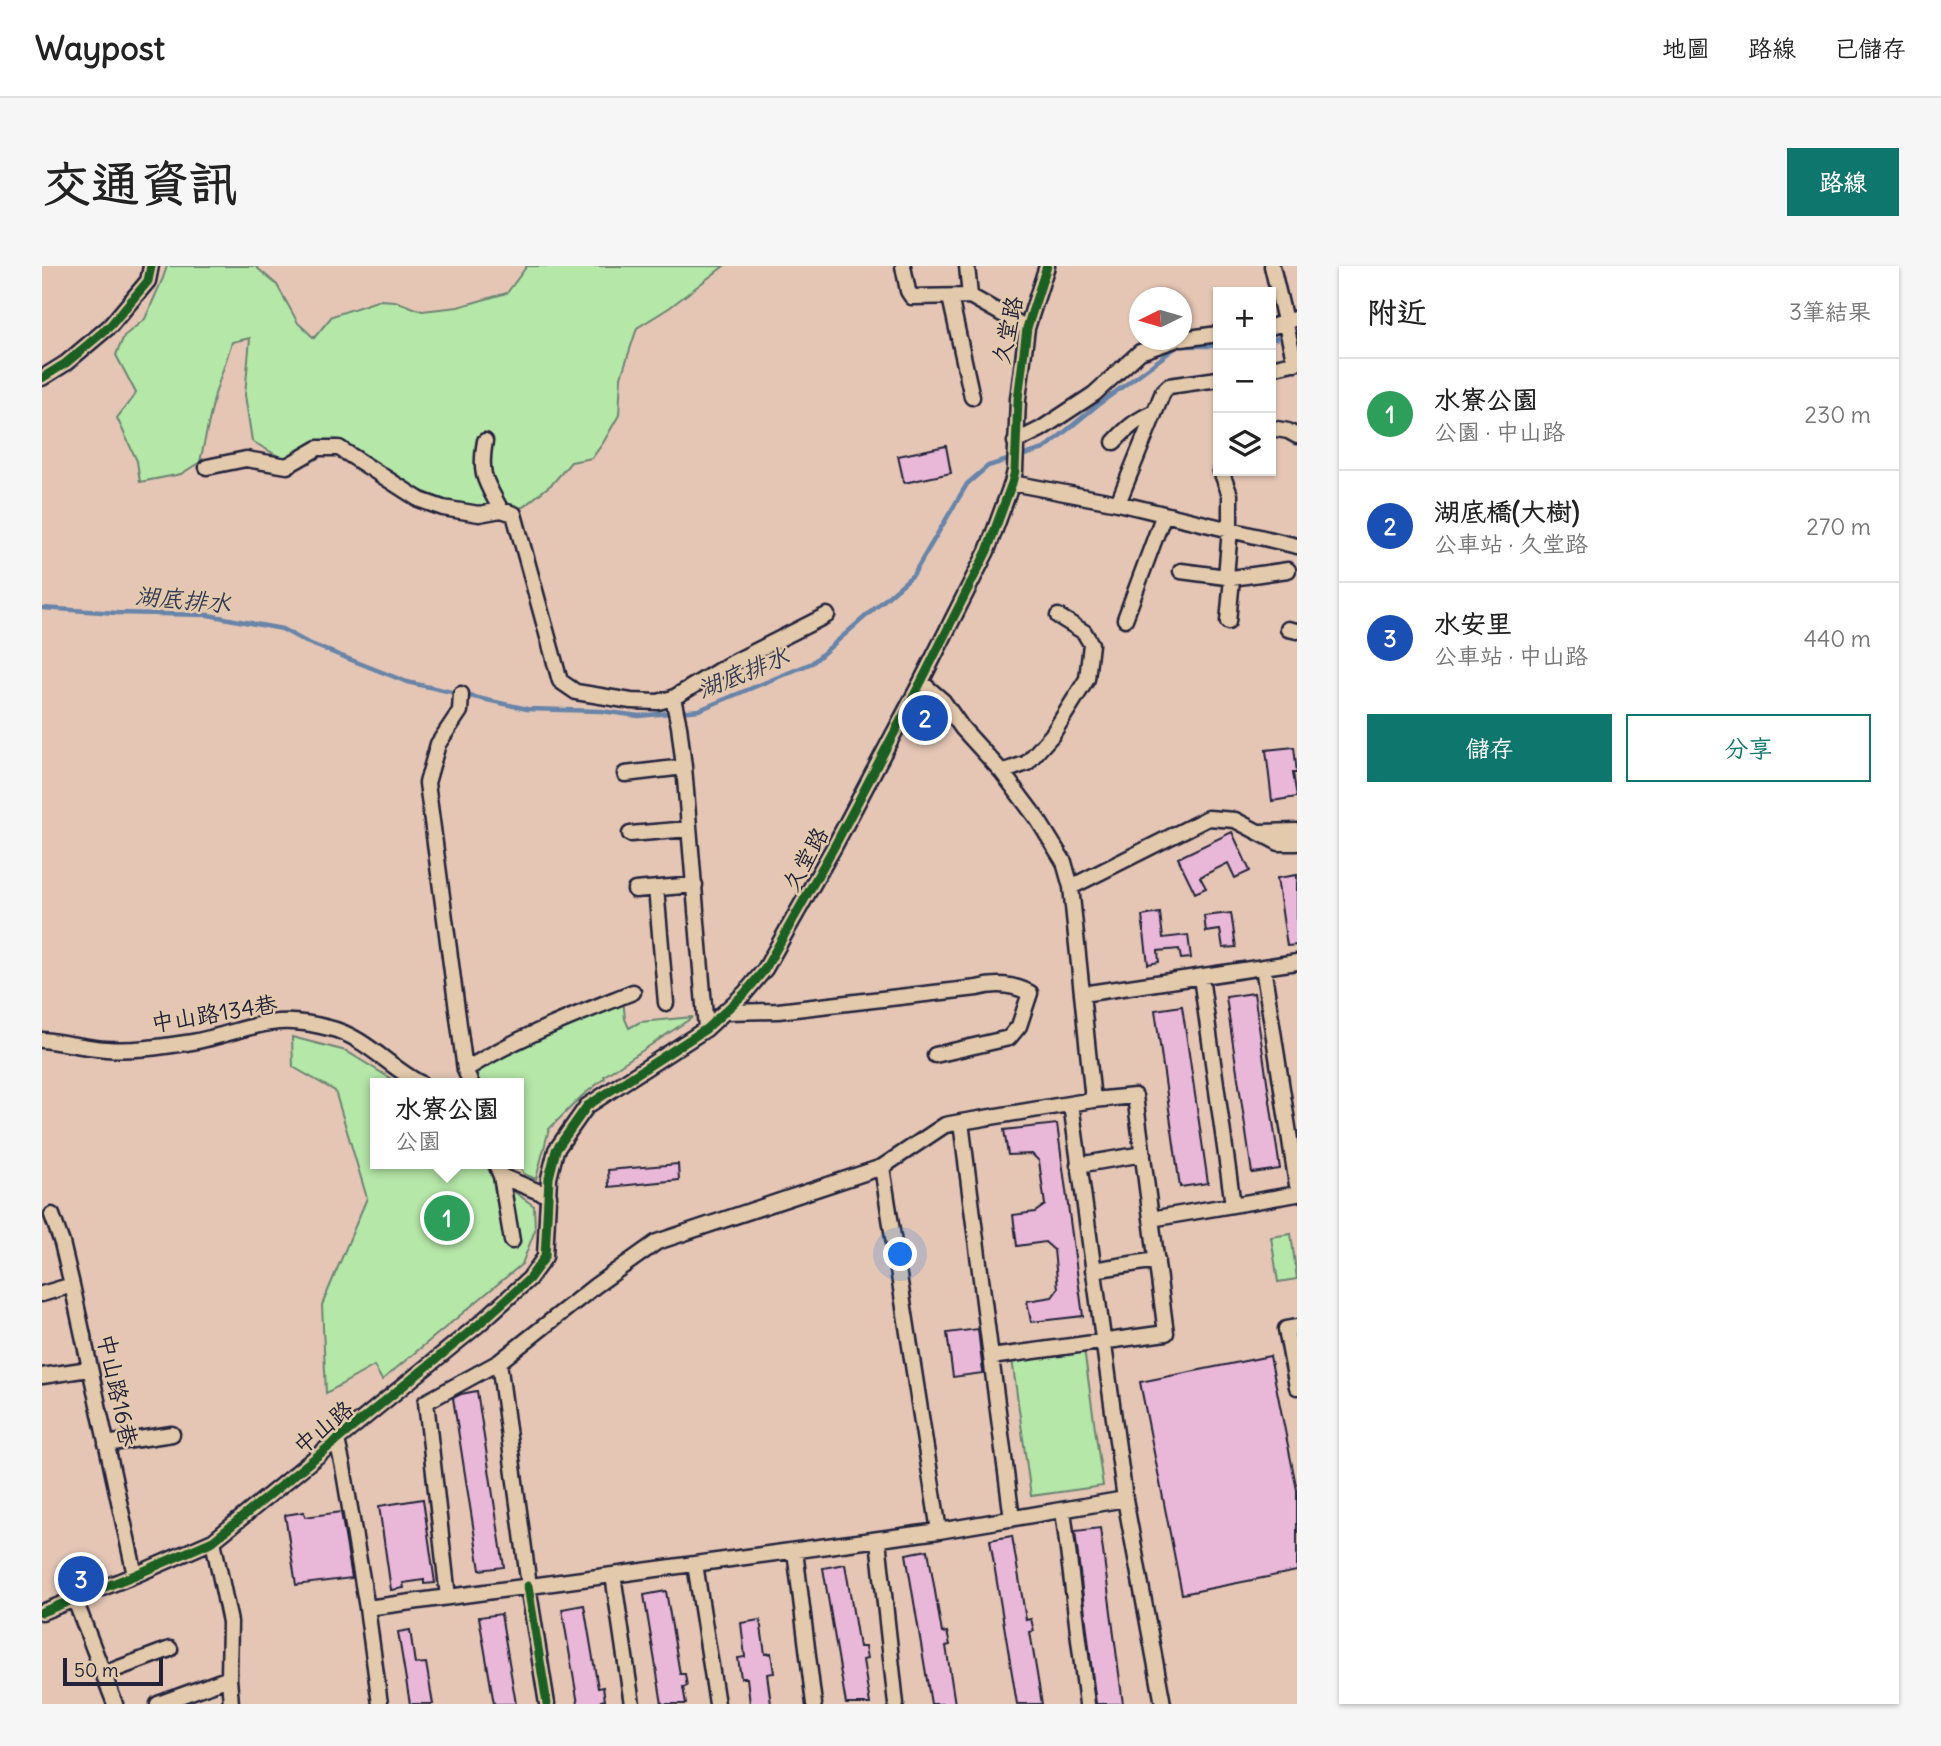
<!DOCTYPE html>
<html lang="zh-TW">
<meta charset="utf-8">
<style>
:root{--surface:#fff;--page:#f6f6f6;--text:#222;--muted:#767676;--line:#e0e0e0;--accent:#0f766e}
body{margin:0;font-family:Delius,"LXGW WenKai TC",sans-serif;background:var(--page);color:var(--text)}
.controls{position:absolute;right:21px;top:21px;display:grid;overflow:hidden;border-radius:0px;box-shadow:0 2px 5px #0004}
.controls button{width:63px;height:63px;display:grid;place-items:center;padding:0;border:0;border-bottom:2px solid var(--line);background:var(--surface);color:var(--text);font:35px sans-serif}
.compass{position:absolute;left:1087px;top:21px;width:63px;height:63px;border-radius:50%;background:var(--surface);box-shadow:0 2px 5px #0004;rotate:265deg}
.scale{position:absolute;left:21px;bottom:18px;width:100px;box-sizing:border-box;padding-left:7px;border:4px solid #22223b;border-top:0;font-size:19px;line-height:24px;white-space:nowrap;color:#22223b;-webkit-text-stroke:5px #e4caac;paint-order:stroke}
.you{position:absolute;left:859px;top:989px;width:24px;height:24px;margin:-18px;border:5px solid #fff;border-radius:50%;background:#1a73e8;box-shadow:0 0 0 10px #1a73e833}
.badge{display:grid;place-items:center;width:46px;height:46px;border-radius:50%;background:var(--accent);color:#fff;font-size:23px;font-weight:700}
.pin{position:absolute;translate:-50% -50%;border:4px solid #fff;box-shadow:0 2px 7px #0006}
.popup{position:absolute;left:328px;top:812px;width:154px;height:91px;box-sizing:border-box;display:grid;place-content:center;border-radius:0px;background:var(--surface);filter:drop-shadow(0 2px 5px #0005);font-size:23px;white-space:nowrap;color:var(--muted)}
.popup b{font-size:26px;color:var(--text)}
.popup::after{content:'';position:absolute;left:50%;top:100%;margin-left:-14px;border:14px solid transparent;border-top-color:var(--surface)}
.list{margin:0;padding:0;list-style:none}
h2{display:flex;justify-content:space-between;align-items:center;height:91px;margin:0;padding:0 28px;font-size:30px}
h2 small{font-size:23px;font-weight:400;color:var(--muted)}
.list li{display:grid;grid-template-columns:46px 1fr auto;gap:21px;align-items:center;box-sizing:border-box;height:112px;padding:0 28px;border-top:2px solid var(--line)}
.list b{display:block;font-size:26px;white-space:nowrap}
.list p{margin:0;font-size:23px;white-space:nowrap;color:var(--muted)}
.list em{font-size:23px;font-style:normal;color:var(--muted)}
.actions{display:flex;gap:14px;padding:21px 28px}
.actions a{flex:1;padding:16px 0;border:2px solid var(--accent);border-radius:0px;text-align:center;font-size:24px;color:var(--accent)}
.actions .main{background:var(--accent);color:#fff}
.icon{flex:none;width:38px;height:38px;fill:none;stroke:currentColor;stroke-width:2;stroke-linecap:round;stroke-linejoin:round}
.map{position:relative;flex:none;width:1255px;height:1438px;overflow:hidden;border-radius:0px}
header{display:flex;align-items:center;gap:42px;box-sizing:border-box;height:98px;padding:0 35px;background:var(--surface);border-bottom:2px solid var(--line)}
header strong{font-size:33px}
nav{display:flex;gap:38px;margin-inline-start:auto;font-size:24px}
.intro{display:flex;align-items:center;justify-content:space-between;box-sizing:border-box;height:168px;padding:0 42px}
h1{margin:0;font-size:49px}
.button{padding:18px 32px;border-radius:0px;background:var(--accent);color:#fff;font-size:24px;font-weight:700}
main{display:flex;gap:42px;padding:0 42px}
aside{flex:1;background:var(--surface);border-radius:0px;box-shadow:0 2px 5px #0004}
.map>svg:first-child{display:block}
.green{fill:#b5e7a8;stroke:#6c8472;stroke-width:2}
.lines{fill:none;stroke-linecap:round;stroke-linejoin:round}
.stream{stroke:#6884a8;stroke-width:4.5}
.building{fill:#e9b7d7;stroke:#22223b;stroke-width:2}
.minor-casing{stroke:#22223b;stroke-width:19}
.minor{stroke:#e4caac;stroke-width:14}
.cycleway-casing{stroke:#e4caac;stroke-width:13}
.cycleway{stroke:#1b5e20;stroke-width:9}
.labels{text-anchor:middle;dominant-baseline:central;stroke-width:5;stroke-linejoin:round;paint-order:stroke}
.street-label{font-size:23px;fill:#22223b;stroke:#e4caac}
.water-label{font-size:24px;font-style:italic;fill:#333a56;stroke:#e4caac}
</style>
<header>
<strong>Waypost</strong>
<nav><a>地圖</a><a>路線</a><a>已儲存</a></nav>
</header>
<div class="intro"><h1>交通資訊</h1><a class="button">路線</a></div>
<main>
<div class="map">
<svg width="1255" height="1438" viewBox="0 0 1255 1438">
<rect width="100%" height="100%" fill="#e5c6b5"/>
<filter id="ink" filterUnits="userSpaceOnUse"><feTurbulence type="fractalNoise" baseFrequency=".0143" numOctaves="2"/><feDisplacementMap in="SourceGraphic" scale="14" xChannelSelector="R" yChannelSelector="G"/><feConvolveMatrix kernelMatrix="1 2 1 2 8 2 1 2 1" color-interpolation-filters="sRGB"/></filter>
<g filter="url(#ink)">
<path class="green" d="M125,0H213L235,19L256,57L272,72L290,50L338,34L353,35L380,45L416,41L465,27L485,0H682L627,42L595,62L579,111L577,149L561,177L550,192L529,196L511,217L481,241L458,244L414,239L370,221L284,178L243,194L210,175L203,129L208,72L190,76L173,128L158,196L139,208L98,216L95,195L75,152L94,127L74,89L82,70L103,53L121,12Z
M581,732L583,753L587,762L598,756L651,751L562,810L563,812L540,830L507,863L494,913L482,908L477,898V817H435L428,804Z
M250,771L304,785L356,817H333V898H453L467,922L492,940L493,964L480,998L340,1114L332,1100L284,1127L280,1039L325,932L293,825L251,801Z
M1249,968L1255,1013L1236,1016L1229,971Z
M1042,1083L1061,1220L989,1230L970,1093Z"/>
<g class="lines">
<path class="stream" d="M1229,74L1255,66
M0,342L75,347L166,349L240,363L264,376L365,416L485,443L559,445L597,450L657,444L770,397L871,309L925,218L946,200L1002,183L1053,141L1136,80H1176"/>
</g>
<path class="building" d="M904,180L909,207L862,217L856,190Z
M1252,481L1255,507H1251L1255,531L1230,535L1224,484Z
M1190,566L1208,605L1193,612L1186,597L1158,611L1164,622L1153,627L1136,592Z
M1255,609V679L1245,680L1235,612Z
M1118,647L1121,672L1146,669L1149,692L1139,693L1137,683L1116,685L1117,696L1106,698L1100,650Z
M1189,647L1194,681L1181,682L1178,664L1164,666L1162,650Z
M1212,727L1238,903L1210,907L1184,731Z
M1140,740L1166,917L1138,921L1113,744Z
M1015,858L1041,1050L989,1056L985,1035L1010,1031L1016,1023L1012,984L1003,976L975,980L971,949L993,946L1003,939L997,895L990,888L966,889L962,864Z
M636,898L637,914L567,921L566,904Z
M936,1063L941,1107L911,1111L905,1067Z
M1228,1090L1255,1224V1305L1140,1328L1098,1116Z
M435,1125L462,1301L438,1304L411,1132L419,1128Z
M381,1233L393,1317L382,1318V1314L361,1317L362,1322L349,1324L337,1240Z
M262,1246L263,1251L299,1246L310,1312L254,1319L243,1249Z
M1058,1262L1081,1438H1054L1033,1265Z
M970,1270L984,1354L989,1353L992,1365L988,1366L1000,1438H975L948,1274Z
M886,1284L900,1367L905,1366L908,1379L904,1380L913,1438H889L864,1288Z
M803,1298L817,1381H823L825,1393L821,1394L828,1438H804L781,1302Z
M624,1325L638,1408H643L645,1420L641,1421L644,1438H620L602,1329Z
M542,1339L556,1422L561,1421L563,1434L559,1435L560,1438H536L520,1343Z
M459,1348L474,1438H452L437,1351Z
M718,1354L723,1388L729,1387L732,1407L725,1408L729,1438H708L705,1412H699L696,1392L703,1391L699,1357Z
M368,1364L373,1398L384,1397L391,1438H368L356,1366Z"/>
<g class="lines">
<g class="minor-casing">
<path id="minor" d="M861,0L866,25L870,31L928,30L985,62
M925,0L928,30
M1230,0L1253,97
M908,31L930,131
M1229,61L1255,52
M1140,73L1176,68
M1229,102L1255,96
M0,112L24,97L68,60L106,15L109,0
M1229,162L1246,165L1255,170
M443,175C437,209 443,215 459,244
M973,176L999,163L1052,128L1098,86L1133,74
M1072,176C1085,162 1095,153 1113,146
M165,201L204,193L245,200L276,182H297L378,234L401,242L437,248L459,244L472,248L518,415L534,426L589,435L616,436L631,432L686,399L785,349
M970,217L1076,237L1255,280
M1076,237L1121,126L1127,120L1176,113
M1139,305L1184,311L1188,263V229L1179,205
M1184,311L1190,312L1246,304
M1083,353L1122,248
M1186,356L1190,312
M1246,363L1255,365
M879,416L901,435L920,462L960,506L996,554L1022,596L1029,621L1166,552L1193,554L1237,577H1255
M419,428L418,445L396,478L385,517L423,804
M631,432L637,460L642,501L664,763
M960,506L985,497L1010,469L1045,413L1049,378L1042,366L1016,350
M583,508L642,501
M1218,566L1255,565
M588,568L647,563
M614,622L624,737
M593,624L653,619
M1221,701L1255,919
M1159,711L1191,939
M1040,728L1255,696
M683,746L736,745L935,722C953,717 971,718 988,727L977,760L967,772L893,789
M0,774C21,776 43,782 64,783C90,785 118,781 144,777C173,773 200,761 228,757C246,754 269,757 287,762C322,770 347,801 378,817
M429,817L423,804C475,771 534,749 591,726
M1029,838L1083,1233L897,1265L840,901L903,859L919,856L1051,834L1029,621
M919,856L949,1091L1124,1067L1093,830L1051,834
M454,898L459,910L507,930
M1036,899L1101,888
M459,910L470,975
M10,949L20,977L30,1019L93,1309
M1109,953L1255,928
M1051,1004L1115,994
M0,1028L30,1019
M1255,1061L1244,1063L1255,1121
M949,1091L970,1253
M0,1110L47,1103
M295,1174L301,1201L325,1342
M64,1178L130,1168
M1083,1233L1121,1438
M1021,1244L1045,1438
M836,1274L854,1438
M171,1275L188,1356L187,1412L189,1438
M753,1285L772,1438
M653,1298L675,1438
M571,1309L590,1438
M486,1320L505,1438
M487,1320L457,1096L553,1020L615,976L840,901
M406,1331L384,1136L457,1096
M33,1334L73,1438
M0,1346L93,1309L171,1275L436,1059L487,1013L503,991L507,912L514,884L545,840L664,763L703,727L723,703L792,581L879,416L945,285L970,217L973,205L976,133L985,62L1005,0
M61,1408L128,1383
M116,1438L187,1412
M338,1438L325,1342L897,1265"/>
</g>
<use href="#minor" class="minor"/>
<g class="cycleway-casing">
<path id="cycleway" d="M0,112L24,97L68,60L106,15L109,0
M486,1320L505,1438
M0,1346L93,1309L171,1275L436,1059L487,1013L503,991L507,912L514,884L545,840L664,763L703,727L723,703L792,581L879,416L945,285L970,217L973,205L976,133L985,62L1005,0"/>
</g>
<use href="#cycleway" class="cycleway"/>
</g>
</g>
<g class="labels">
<g class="street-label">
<text transform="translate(965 64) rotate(-78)">久堂路</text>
<text transform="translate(763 593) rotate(-61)">久堂路</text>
<text transform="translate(172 747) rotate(-9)">中山路134巷</text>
<text transform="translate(76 1124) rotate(78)">中山路16巷</text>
<text transform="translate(281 1161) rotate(-39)">中山路</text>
</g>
<g class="water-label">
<text transform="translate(141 333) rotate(5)">湖底排水</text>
<text transform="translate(701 406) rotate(-22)">湖底排水</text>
</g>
</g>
</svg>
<div class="controls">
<button>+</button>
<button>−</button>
<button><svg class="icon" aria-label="layers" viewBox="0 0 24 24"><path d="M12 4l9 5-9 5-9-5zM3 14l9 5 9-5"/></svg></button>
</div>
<svg class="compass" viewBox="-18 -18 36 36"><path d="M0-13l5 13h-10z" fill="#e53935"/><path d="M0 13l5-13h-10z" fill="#767676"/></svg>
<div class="scale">50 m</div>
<div class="you"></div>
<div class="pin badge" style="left:405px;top:952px;background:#2e9e5b">1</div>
<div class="popup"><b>水寮公園</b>公園</div>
<div class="pin badge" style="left:883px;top:452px;background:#1a4fb4">2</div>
<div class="pin badge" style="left:39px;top:1313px;background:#1a4fb4">3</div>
</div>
<aside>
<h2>附近<small>3筆結果</small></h2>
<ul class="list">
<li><span class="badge" style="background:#2e9e5b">1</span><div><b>水寮公園</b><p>公園 · 中山路</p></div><em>230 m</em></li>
<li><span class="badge" style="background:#1a4fb4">2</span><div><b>湖底橋(大樹)</b><p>公車站 · 久堂路</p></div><em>270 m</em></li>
<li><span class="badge" style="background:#1a4fb4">3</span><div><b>水安里</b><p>公車站 · 中山路</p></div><em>440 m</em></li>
</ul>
<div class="actions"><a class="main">儲存</a><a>分享</a></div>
</aside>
</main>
